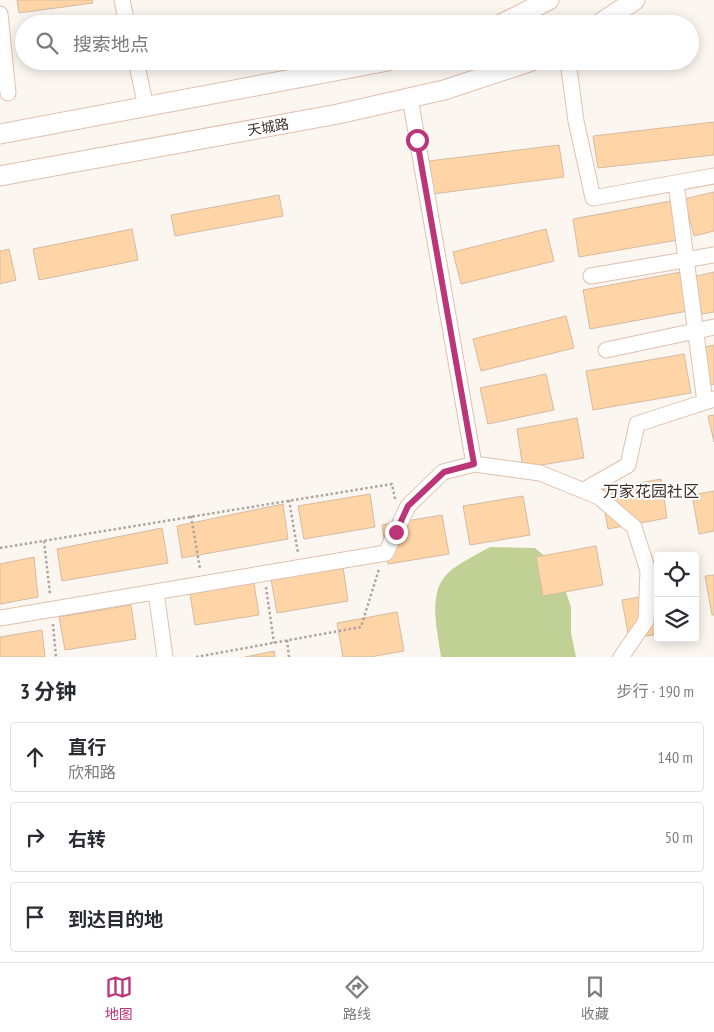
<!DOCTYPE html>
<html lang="zh">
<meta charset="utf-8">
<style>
:root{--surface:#fff;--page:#f7f7f7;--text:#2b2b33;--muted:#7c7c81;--line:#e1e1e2;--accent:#bb3578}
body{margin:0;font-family:"PT Sans Narrow","Noto Sans SC",sans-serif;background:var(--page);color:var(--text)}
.controls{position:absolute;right:15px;bottom:15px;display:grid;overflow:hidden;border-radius:5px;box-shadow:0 2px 12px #0003}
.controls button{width:45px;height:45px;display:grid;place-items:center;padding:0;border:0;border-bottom:1px solid var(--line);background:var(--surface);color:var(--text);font:25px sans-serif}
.stop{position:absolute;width:15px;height:15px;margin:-11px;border:4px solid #bb3578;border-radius:50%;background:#fff}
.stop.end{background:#bb3578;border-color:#fff;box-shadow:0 1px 5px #0008}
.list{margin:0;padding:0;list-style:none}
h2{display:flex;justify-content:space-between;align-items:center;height:65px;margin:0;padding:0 20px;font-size:21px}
h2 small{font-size:16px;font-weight:400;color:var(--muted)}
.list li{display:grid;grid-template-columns:32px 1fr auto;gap:15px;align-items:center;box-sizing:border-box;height:70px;margin:0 10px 10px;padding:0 10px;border:1px solid var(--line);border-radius:5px}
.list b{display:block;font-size:19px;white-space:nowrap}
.list p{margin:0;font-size:16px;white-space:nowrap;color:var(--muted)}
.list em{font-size:16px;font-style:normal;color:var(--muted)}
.icon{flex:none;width:28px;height:28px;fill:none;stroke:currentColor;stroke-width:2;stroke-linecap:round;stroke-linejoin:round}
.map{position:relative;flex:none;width:714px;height:657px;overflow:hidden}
.search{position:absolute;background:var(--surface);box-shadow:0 2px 12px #0003;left:15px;right:15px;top:15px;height:55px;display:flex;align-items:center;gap:12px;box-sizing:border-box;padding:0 18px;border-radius:28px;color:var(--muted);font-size:19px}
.sheet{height:305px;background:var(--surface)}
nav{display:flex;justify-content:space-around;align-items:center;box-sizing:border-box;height:70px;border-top:1px solid var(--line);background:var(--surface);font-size:14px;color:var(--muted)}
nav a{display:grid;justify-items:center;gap:2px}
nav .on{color:var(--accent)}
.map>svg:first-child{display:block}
.green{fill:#c1d095}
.building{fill:#ffd5a7;stroke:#d4bba1}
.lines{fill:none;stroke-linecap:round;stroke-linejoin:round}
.minor-casing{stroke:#e0c0ac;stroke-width:17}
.major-casing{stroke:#e0c0ac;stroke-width:21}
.path{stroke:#aea59f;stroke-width:2.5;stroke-dasharray:2.5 2.5;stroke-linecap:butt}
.minor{stroke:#fff;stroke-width:15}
.major{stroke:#fff;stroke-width:19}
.route{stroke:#bb3578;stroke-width:6}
.labels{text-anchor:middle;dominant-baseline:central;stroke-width:4;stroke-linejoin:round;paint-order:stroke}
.street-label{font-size:14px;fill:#3d3029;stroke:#fff}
.quarter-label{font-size:16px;fill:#3d3029;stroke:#fff}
</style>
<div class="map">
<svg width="714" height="657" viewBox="0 0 714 657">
<rect width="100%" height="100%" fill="#fcf6f1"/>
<path class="green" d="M490,547L535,548L557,566L571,607V633L576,657H441C438,633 427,594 447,574C458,563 476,555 490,547Z"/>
<path class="building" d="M17,0H92L93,3L19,13Z
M714,122V155L598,168L593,136Z
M559,145L564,177L433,194L429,161Z
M714,192V231L694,236L684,199Z
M279,195L283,216L175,236L171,215Z
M671,201L678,240L579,257L573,219Z
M132,229L138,260L39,280L33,249Z
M546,229L554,261L461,284L453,252Z
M9,249L16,280L0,284V251Z
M681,272L688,311L590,329L583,290Z
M714,272V312L702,314L693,277Z
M566,316L574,348L481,371L473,339Z
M714,345V384L709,386L700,348Z
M684,354L691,393L593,410L586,371Z
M546,374L554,410L488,424L480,388Z
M714,415V442L708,416Z
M577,418L584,458L523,468L517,429Z
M661,479L667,518L608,529L601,490Z
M714,491V531L699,534L692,495Z
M370,494L375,527L304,539L298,506Z
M523,496L530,535L470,545L463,506Z
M283,504L288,539L182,558L177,526Z
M442,515L449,554L388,564L382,525Z
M162,528L168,563L62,581L57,549Z
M596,546L603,585L543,596L536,557Z
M34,557L38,597L0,604V564Z
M343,567L348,601L277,613L271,579Z
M714,575V615H712L705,576Z
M254,583L259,615L195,625L190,594Z
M658,594V634L629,639L622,600Z
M131,605L136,639L65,650L59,617Z
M397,612L404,651L370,657H343L337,623Z
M42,630L45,657H0V637Z
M274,651L275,657H245Z"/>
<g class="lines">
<g class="minor-casing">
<path id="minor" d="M122,0L127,24
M0,14L8,93
M136,61L146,107
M568,61L576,121L593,198L714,176
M410,98L474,464
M676,183L705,402
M591,276L714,255
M606,350L714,327
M584,490L628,465L637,424L714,399
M156,592L165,657
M0,618L386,553L408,506L443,472L474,464L540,473L599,497L634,527L648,571L646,621L621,657"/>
</g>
<g class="major-casing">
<path id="major" d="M501,24L549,0
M599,24L635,0
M0,134L388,61
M0,176L338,114L444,90L532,61"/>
</g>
<path class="path" d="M289,500L298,553
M191,516L200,569
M44,541L50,594
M0,548L392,484L395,499
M266,587L274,643
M53,624L56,657
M287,640L289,657
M196,657L361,627L379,569"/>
<use href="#minor" class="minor"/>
<use href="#major" class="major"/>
</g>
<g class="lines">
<path class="route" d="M396,532L408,506L444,472L474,464L417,140"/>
</g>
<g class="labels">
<g class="street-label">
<text transform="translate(268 127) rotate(-10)">天城路</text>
</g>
<g class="quarter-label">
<text x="651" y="491">万家花园社区</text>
</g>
</g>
</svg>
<div class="controls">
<button><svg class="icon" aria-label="locate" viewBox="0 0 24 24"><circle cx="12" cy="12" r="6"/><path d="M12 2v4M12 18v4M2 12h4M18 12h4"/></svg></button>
<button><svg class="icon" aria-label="layers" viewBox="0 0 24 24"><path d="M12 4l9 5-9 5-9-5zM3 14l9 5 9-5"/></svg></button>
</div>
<div class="stop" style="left:417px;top:140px"></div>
<div class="stop end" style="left:396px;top:532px"></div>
<div class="search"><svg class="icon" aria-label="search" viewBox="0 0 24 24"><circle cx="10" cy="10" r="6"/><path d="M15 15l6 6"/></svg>搜索地点</div>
</div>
<section class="sheet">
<h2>3 分钟<small>步行 · 190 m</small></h2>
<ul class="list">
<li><svg class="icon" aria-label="ahead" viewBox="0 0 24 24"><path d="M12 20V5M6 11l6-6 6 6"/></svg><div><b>直行</b><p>欣和路</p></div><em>140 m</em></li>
<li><svg class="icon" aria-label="right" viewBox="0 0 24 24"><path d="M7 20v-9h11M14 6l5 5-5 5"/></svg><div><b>右转</b></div><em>50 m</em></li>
<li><svg class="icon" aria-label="arrive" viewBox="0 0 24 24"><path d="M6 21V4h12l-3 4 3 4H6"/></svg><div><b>到达目的地</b></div></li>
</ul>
</section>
<nav>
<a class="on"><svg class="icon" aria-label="map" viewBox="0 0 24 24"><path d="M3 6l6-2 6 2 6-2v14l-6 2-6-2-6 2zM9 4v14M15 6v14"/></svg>地图</a>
<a><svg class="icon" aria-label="directions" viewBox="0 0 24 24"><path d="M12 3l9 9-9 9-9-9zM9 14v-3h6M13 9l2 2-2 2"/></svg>路线</a>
<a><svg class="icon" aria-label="saved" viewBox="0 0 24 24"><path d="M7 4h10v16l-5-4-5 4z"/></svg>收藏</a>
</nav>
